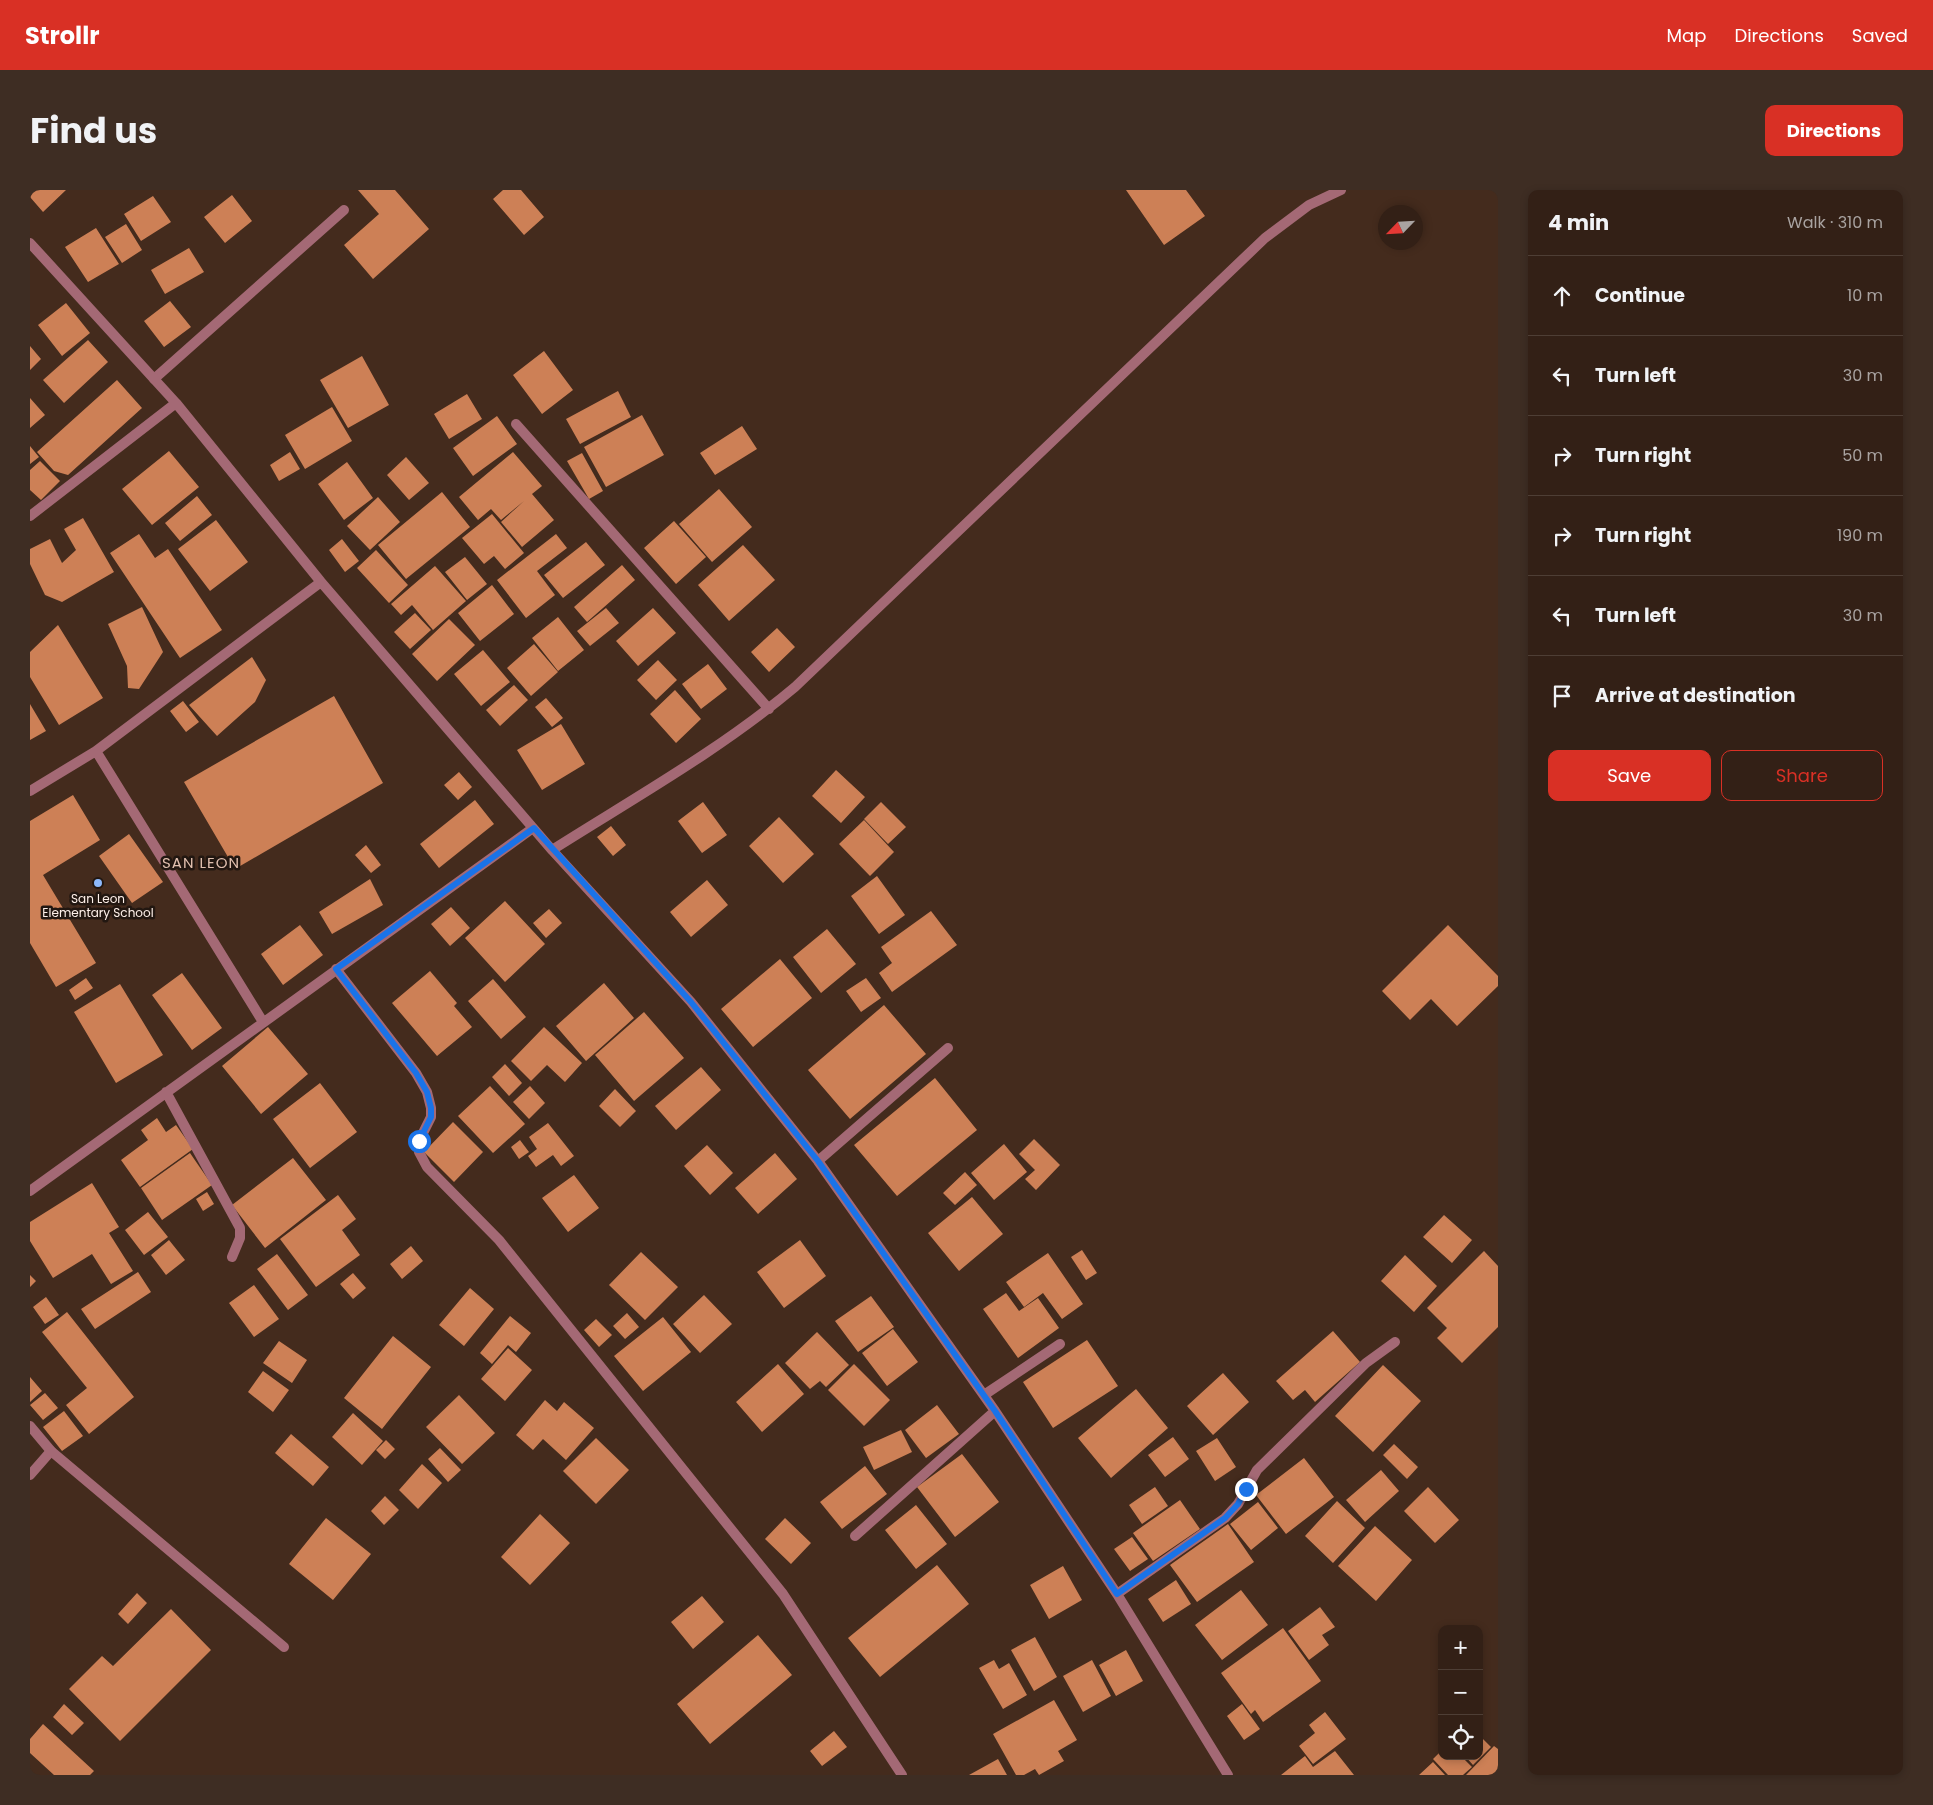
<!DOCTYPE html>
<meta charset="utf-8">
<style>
:root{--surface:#332016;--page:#3e2d23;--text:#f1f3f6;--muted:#a9a3a1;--line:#4e3e35;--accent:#d93025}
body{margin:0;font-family:Poppins,sans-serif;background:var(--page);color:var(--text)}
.controls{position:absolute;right:15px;bottom:15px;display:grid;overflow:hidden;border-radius:10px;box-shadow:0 2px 8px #0003}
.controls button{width:45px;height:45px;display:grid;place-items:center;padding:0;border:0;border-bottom:1px solid var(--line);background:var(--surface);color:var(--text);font:25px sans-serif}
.compass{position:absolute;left:1348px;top:15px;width:45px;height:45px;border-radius:50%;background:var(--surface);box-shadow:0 2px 8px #0003;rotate:245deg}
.stop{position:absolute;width:15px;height:15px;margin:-11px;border:4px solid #1a73e8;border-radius:50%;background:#fff}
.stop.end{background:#1a73e8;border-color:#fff;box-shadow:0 1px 5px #0008}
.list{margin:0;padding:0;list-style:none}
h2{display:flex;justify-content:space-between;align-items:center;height:65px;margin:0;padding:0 20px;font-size:21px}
h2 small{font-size:16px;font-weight:400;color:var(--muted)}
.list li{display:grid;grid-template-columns:32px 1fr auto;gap:15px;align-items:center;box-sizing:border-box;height:80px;padding:0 20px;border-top:1px solid var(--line)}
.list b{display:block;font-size:19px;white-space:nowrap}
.list em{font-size:16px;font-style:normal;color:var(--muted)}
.actions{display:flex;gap:10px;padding:15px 20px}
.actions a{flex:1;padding:11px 0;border:1px solid var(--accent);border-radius:10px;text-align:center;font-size:18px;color:var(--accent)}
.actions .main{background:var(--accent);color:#fff}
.icon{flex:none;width:28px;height:28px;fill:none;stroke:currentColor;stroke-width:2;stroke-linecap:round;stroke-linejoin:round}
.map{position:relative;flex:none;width:1468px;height:1585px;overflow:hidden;border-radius:10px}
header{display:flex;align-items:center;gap:30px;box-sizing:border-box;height:70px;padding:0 25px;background:var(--accent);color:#fff}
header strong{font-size:24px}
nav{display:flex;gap:28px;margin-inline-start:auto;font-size:18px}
.intro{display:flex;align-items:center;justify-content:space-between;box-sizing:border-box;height:120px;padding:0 30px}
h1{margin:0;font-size:35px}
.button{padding:12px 22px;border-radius:10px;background:var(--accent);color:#fff;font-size:18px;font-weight:700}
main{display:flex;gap:30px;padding:0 30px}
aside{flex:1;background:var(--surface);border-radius:10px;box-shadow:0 2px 8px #0003}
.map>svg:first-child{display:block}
.building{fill:#cd8056}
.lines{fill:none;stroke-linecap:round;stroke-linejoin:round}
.service{stroke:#a46975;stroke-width:10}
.minor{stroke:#a46975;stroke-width:10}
.route{stroke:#1a73e8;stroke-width:6}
.poi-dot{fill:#8db9fc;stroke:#221711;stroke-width:2}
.labels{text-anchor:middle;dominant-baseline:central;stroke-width:5;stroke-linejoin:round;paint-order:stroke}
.poi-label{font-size:12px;fill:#fef0e9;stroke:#221711}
.quarter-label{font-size:15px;letter-spacing:1px;fill:#e0bfae;stroke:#221711}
</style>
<header>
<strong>Strollr</strong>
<nav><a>Map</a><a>Directions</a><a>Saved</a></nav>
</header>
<div class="intro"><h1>Find us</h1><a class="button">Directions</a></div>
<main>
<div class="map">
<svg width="1468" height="1585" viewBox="0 0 1468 1585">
<rect width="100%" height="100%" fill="#442b1d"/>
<path class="building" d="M0,0H36L13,22L0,7Z
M328,0H365L399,39L343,89L314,55L349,24Z
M473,0H491L514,27L494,45L463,9Z
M1096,0H1156L1175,26L1134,55Z
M202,5L222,31L195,53L174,27Z
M123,6L141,32L111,51L94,24Z
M96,34L112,60L92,73L75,47Z
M66,38L89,74L58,92L35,57Z
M159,58L174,82L135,104L121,80Z
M140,111L161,137L134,157L114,131Z
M36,113L60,143L32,166L8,135Z
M58,150L78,172L34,213L13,190Z
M0,156L11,169L0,180Z
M514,161L543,200L512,224L483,185Z
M332,166L359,215L318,238L290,190Z
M87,190L112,218L38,285L24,281L7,262Z
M588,201L601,227L550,254L536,229Z
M437,204L452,229L419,249L404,224Z
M0,208L15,225L0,238Z
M302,217L322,251L275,279L255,245Z
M612,225L634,265L576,297L554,257Z
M467,226L487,254L443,286L423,258Z
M712,236L727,259L685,285L670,263Z
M0,256L9,267L0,274Z
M139,261L169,297L122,335L92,299Z
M260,262L270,279L249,291L240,275Z
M483,262L512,296L502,304L524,330L492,357L471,332L494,311L471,330L461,319L448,330L429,307Z
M552,263L573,301L559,309L537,271Z
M376,267L399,293L379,310L357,285Z
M10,271L30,291L11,310L0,300V280Z
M317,272L343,308L314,330L288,294Z
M689,299L722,337L682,372L649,334Z
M412,302L440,337L376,389L348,355Z
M167,306L182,325L150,351L135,333Z
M348,307L370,332L340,360L317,336Z
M462,324L494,363L475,379L464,366L454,374L432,348Z
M53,328L84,382L32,412L15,405L0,374V359L20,349L32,373L46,360L34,339Z
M186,330L218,372L180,401L148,359Z
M644,331L676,367L646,394L614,358Z
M109,344L125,368L138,359L192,440L150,468L80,363Z
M526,344L537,358L507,381L525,405L496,428L467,390Z
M312,349L329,371L315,382L299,360Z
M556,352L575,375L533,408L514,385Z
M713,355L745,390L699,431L668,395Z
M346,360L378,395L359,413L327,378Z
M435,367L457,394L437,410L415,382Z
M592,375L605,390L557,432L544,417Z
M405,376L436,411L403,440L382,415L371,425L361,414Z
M462,395L484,424L450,451L428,423Z
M112,417L133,462L109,499L98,498L97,476L78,434Z
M576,418L589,433L560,456L547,441Z
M623,418L646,443L608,476L586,451Z
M385,423L401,440L380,459L364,442Z
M528,427L554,460L528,481L502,448Z
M419,429L445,455L407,491L382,464Z
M28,435L73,508L29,535L0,487V462Z
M747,438L765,457L739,482L721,462Z
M504,454L528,482L501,506L477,478Z
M453,460L480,492L451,516L424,484Z
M222,467L236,490L225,512L187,546L159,515Z
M628,470L647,490L626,510L607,490Z
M678,474L697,499L671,519L652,494Z
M484,495L498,510L470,536L456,520Z
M645,500L671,529L646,553L620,524Z
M304,506L353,593L205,679L154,592Z
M516,508L533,528L522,537L505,517Z
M153,511L169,532L156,542L140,521Z
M0,514L16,541L0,550Z
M531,534L555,574L512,600L487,560Z
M806,580L835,607L811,633L782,606Z
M429,582L442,597L428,610L414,595Z
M43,605L70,650L13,685L66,773L26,797L0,753V631Z
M445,610L464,634L409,678L390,654Z
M673,612L697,645L672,663L648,631Z
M851,612L876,637L858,654L834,629Z
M749,627L784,664L753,693L719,656Z
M834,630L864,662L840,686L809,654Z
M581,636L596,655L583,666L567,647Z
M99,644L133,692L102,713L69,666Z
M336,655L351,675L341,683L325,665Z
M847,686L875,725L849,744L821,706Z
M340,689L353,715L302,744L289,722Z
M677,690L698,715L661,747L640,722Z
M475,711L515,754L475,792L435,748Z
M421,717L440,738L420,756L401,734Z
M519,719L532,733L516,748L503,733Z
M901,721L927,755L862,802L849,783L862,773L851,757Z
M270,735L293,765L253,795L231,764Z
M1418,735L1468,786V796L1427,836L1401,809L1380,830L1352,801Z
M797,739L826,774L791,803L763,767Z
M750,769L782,808L723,857L691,819Z
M400,781L427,813L424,816L442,837L407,866L362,813Z
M152,783L192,838L162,860L122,805Z
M56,788L63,798L45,810L39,800Z
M836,788L851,808L831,822L816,801Z
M463,789L496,827L471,849L438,811Z
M574,793L604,828L556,871L526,836Z
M90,794L133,865L86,893L44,822Z
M854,815L896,864L820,929L778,880Z
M614,822L654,868L604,911L565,865Z
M238,837L278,884L231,924L192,876Z
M514,837L552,873L535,892L517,875L501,891L481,871Z
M475,874L492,893L479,906L462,887Z
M671,877L691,900L646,940L625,916Z
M905,888L947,940L867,1006L824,955Z
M290,893L327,942L280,978L243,929Z
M460,896L495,934L463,963L428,926Z
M500,896L515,913L499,929L483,912Z
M585,899L606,921L590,937L569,916Z
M127,928L136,942L146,935L163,959L110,997L91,970L118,950L111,940Z
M423,932L453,962L424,992L394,962Z
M518,933L544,966L531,976L523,965L506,977L498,966L507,959L499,947Z
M1004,949L1030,975L1006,1000L995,989L1005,980L989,964Z
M490,950L499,962L489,969L481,957Z
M974,954L997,982L964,1010L941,983Z
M677,955L703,983L680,1005L654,976Z
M160,963L182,995L132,1030L111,998Z
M745,963L767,989L728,1024L705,998Z
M263,968L296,1010L235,1058L202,1015Z
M935,982L947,995L925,1015L913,1003Z
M544,985L569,1018L538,1042L512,1008Z
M62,993L89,1037L79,1043L103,1081L81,1094L62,1064L23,1088L0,1051V1032Z
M177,1002L184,1014L173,1021L166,1009Z
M308,1005L326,1029L312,1040L330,1065L286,1097L250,1049Z
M942,1007L973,1044L929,1081L898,1043Z
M118,1022L138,1047L114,1065L95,1040Z
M1414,1025L1442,1050L1422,1073L1393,1047Z
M139,1050L155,1070L136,1085L121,1065Z
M770,1050L796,1086L754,1118L727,1082Z
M381,1056L393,1071L372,1089L360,1074Z
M1052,1060L1067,1083L1056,1090L1041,1067Z
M1454,1061L1468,1076V1137L1432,1173L1407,1148L1417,1138L1397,1118Z
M611,1062L648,1097L615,1130L579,1095Z
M1018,1063L1053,1114L1032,1129L1013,1103L994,1117L976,1092Z
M247,1064L278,1105L258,1120L227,1079Z
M1375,1065L1407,1096L1384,1122L1351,1091Z
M108,1082L121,1102L65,1139L51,1119Z
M323,1083L336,1098L323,1109L310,1094Z
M0,1085L6,1091L0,1097Z
M224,1095L249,1129L224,1147L199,1113Z
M440,1098L464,1119L434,1156L409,1135Z
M976,1103L989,1121L1008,1108L1029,1138L988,1168L953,1119Z
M674,1105L702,1134L670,1163L643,1134Z
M841,1106L864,1137L828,1162L805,1131Z
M16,1107L29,1125L15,1134L3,1117Z
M37,1122L104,1207L59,1244L36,1215L57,1198L12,1142Z
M597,1123L609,1137L595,1149L583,1136Z
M480,1126L501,1143L486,1162L478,1155L462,1174L450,1163Z
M633,1127L661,1162L613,1201L584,1166Z
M566,1129L582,1145L569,1157L554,1140Z
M863,1139L888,1172L857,1196L832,1163Z
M1303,1141L1330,1172L1285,1212L1275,1200L1263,1210L1246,1191Z
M787,1142L819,1175L796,1197L790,1191L780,1199L755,1173Z
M363,1146L401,1177L352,1239L314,1208Z
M1057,1150L1088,1196L1023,1238L993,1192Z
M249,1151L277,1170L262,1193L233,1173Z
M478,1158L502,1180L475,1211L451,1189Z
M748,1174L774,1204L732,1242L706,1212Z
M824,1174L860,1210L834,1236L798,1200Z
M1353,1175L1391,1211L1343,1262L1305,1226Z
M233,1181L259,1200L243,1222L218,1202Z
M1193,1183L1219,1212L1183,1245L1157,1216Z
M0,1187L12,1201L0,1212Z
M1106,1199L1138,1238L1081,1288L1048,1248Z
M15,1203L28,1218L13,1230L0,1215Z
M429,1205L465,1243L432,1274L396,1237Z
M515,1210L527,1221L534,1212L564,1238L536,1270L513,1249L503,1260L486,1245Z
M907,1215L929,1244L896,1268L875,1240Z
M34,1221L53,1246L32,1261L13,1237Z
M323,1223L353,1251L332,1275L302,1247Z
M871,1240L882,1262L844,1280L833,1257Z
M261,1244L299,1277L283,1296L245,1263Z
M1143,1247L1159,1269L1135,1287L1118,1265Z
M566,1248L599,1280L566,1314L533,1281Z
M1187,1248L1206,1277L1185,1291L1166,1261Z
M356,1250L365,1259L355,1269L346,1260Z
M1364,1254L1388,1277L1377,1289L1353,1265Z
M410,1258L431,1280L418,1292L398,1269Z
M932,1264L969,1312L925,1347L887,1297Z
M1274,1268L1304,1307L1256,1344L1226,1305Z
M392,1274L412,1293L388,1319L369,1300Z
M835,1276L857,1304L812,1339L790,1312Z
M1351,1280L1369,1301L1335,1332L1316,1310Z
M1125,1297L1138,1316L1112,1334L1099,1315Z
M1398,1297L1429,1330L1405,1353L1374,1321Z
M355,1306L369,1320L354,1335L341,1321Z
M1150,1310L1170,1339L1123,1371L1103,1343Z
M1307,1311L1335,1338L1303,1373L1275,1346Z
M1228,1312L1248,1338L1221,1360L1200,1334Z
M886,1315L917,1354L886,1379L855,1340Z
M510,1324L540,1353L500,1395L471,1367Z
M296,1328L341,1364L303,1410L259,1374Z
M755,1328L781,1353L761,1374L735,1349Z
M1198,1334L1224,1372L1167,1412L1140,1375Z
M1345,1336L1382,1370L1346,1411L1308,1376Z
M1102,1347L1118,1369L1100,1381L1084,1359Z
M907,1375L939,1414L850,1487L818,1448Z
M1033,1376L1052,1410L1019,1429L1000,1395Z
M1146,1390L1161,1414L1133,1432L1118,1409Z
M1211,1400L1238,1435L1192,1470L1165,1435Z
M107,1403L117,1413L98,1434L88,1424Z
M672,1406L694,1432L663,1459L641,1432Z
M1290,1417L1305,1437L1292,1445L1299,1455L1279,1470L1258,1441Z
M141,1419L181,1460L90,1551L39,1499L72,1466L83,1476Z
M1253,1438L1291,1491L1233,1532L1225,1520L1221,1524L1191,1483Z
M728,1445L762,1485L680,1554L647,1514Z
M1005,1447L1027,1487L1004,1501L981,1460Z
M1096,1460L1113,1491L1086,1506L1069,1475Z
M964,1470L969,1479L979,1473L997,1505L973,1519L949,1478Z
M1062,1470L1081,1506L1053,1522L1033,1486Z
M1024,1510L1047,1550L1028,1561L1034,1571L1009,1585L1005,1579L994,1585H986L963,1544Z
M34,1514L54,1533L42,1545L23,1527Z
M1212,1514L1230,1539L1214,1550L1197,1526Z
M1295,1522L1316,1549L1283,1574L1269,1556L1285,1543L1279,1535Z
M13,1534L64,1581L60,1585H24L0,1563V1549Z
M804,1541L817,1557L792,1576L780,1561Z
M1449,1545L1461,1557L1443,1575L1435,1566H1449Z
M1464,1556L1468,1559V1585H1436Z
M1412,1560V1566H1431L1442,1577L1433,1585H1418L1403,1569Z
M1305,1561L1324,1585H1251L1275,1566L1283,1577Z
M968,1569L977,1585H939Z
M1403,1572L1415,1585H1389Z"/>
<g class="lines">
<path class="service" d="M124,189L314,20
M0,1285L21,1261"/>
<path class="minor" d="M0,53L146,213L291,392L522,660L661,812L788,971L965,1221L1087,1404L1198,1585
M486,234L739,519
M0,326L146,213
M66,561L233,832
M0,601L66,561L291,392
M522,660C604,608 690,560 765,497L1235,48L1279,15L1311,0
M306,779L386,883L397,902L401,918V927L389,951V962L397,977L469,1050L753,1404L872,1585
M136,902L210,1038V1048L202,1067
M788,971L918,858
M0,1001L503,638
M954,1205L1030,1154
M0,1236L21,1261L254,1457
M825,1346L965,1221
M1087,1404L1195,1328L1208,1314L1227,1280L1336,1173L1365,1152"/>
</g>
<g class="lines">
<path class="route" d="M389,951L401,927V918L397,902L386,883L306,779L504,638L661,812L788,971L965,1221L1087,1404L1195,1328L1208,1314L1216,1299"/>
</g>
<circle class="poi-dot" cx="68" cy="693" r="5"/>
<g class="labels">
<g class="poi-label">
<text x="68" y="708">San Leon<tspan x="68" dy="14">Elementary School</tspan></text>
</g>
<g class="quarter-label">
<text x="171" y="672">SAN LEON</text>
</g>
</g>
</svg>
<div class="controls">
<button>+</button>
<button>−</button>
<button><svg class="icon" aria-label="locate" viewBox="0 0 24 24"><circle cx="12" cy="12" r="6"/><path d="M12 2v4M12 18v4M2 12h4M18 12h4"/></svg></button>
</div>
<svg class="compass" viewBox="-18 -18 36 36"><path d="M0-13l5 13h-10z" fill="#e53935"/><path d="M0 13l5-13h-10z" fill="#a9a3a1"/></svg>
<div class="stop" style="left:389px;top:951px"></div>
<div class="stop end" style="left:1216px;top:1299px"></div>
</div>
<aside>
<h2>4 min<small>Walk · 310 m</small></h2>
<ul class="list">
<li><svg class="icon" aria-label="ahead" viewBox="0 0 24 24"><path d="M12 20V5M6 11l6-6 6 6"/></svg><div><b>Continue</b></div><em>10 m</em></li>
<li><svg class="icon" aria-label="left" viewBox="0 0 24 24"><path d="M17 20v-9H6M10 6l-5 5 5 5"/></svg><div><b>Turn left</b></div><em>30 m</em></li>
<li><svg class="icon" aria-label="right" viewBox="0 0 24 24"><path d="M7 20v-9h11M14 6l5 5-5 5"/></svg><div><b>Turn right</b></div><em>50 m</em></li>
<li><svg class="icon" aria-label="right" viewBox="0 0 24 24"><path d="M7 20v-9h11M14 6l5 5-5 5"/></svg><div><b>Turn right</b></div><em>190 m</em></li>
<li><svg class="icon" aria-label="left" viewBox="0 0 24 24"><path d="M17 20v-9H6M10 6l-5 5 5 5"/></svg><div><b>Turn left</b></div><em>30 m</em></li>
<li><svg class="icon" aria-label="arrive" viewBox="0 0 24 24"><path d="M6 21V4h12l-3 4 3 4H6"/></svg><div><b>Arrive at destination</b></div></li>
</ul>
<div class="actions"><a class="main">Save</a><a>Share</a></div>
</aside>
</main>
